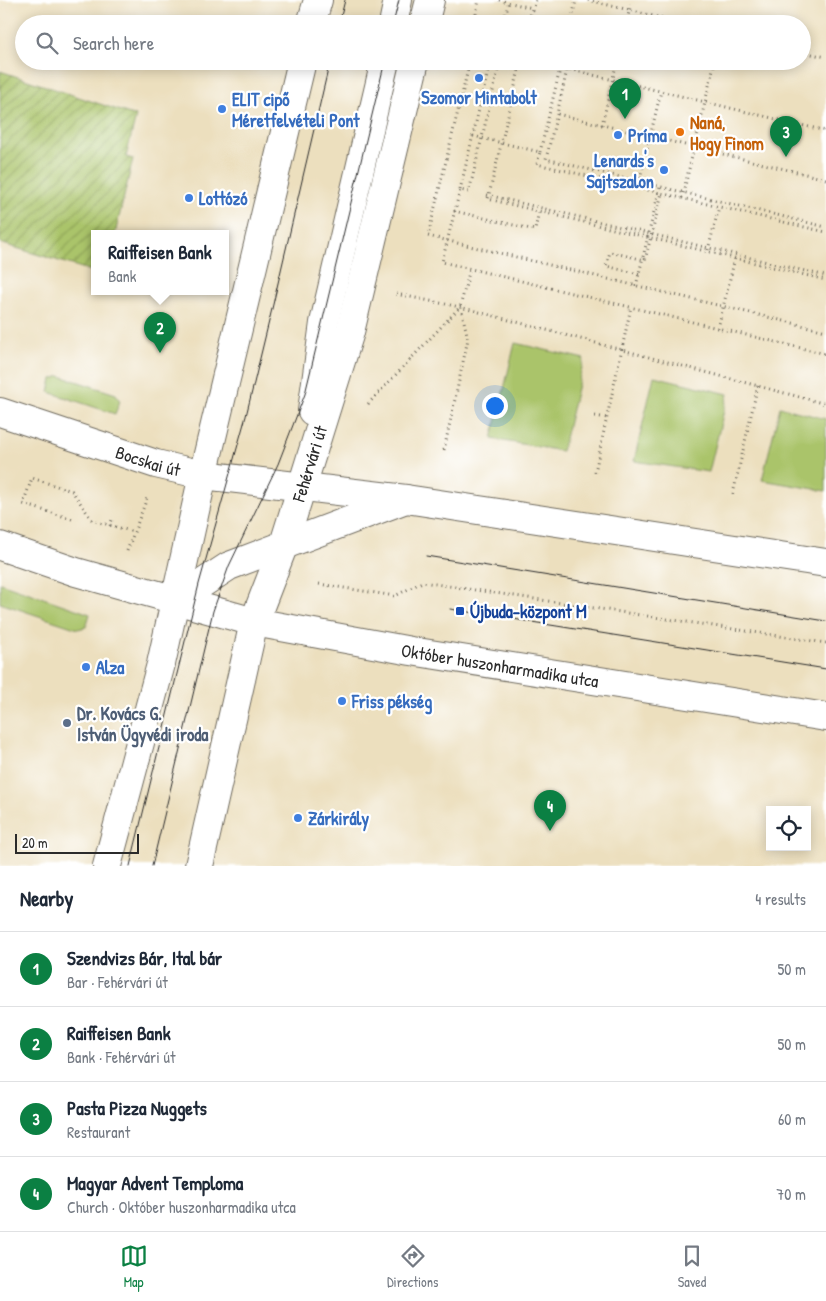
<!DOCTYPE html>
<meta charset="utf-8">
<style>
:root{--surface:#fff;--page:#f2f2f3;--text:#1f2937;--muted:#747a83;--line:#e0e1e3;--accent:#0b8043}
body{margin:0;font-family:"Patrick Hand",sans-serif;background:var(--page);color:var(--text)}
.controls{position:absolute;right:15px;bottom:15px;display:grid;overflow:hidden;border-radius:0px;box-shadow:0 2px 12px #0003}
.controls button{width:45px;height:45px;display:grid;place-items:center;padding:0;border:0;border-bottom:1px solid var(--line);background:var(--surface);color:var(--text);font:25px sans-serif}
.scale{position:absolute;left:15px;bottom:12px;width:124px;box-sizing:border-box;padding-left:5px;border:2px solid #2b2b2b;border-top:0;font-size:14px;line-height:18px;white-space:nowrap;color:#2b2b2b;-webkit-text-stroke:4px #fff;paint-order:stroke}
.you{position:absolute;left:494px;top:405px;width:18px;height:18px;margin:-12px;border:4px solid #fff;border-radius:50%;background:#1a73e8;box-shadow:0 0 0 8px #1a73e833}
.badge{display:grid;place-items:center;width:32px;height:32px;border-radius:50%;background:var(--accent);color:#fff;font-size:16px;font-weight:700}
.pin{position:absolute;translate:-50% -41px;filter:drop-shadow(0 1px 2px #0008)}
.pin::after{content:'';position:absolute;top:26px;width:18px;height:15px;background:inherit;clip-path:polygon(0 0,100% 0,50% 100%)}
.popup{position:absolute;left:91px;top:230px;width:138px;height:65px;box-sizing:border-box;display:grid;place-content:center;border-radius:0px;background:var(--surface);filter:drop-shadow(0 1px 4px #0005);font-size:16px;white-space:nowrap;color:var(--muted)}
.popup b{font-size:19px;color:var(--text)}
.popup::after{content:'';position:absolute;left:50%;top:100%;margin-left:-10px;border:10px solid transparent;border-top-color:var(--surface)}
.list{margin:0;padding:0;list-style:none}
h2{display:flex;justify-content:space-between;align-items:center;height:65px;margin:0;padding:0 20px;font-size:21px}
h2 small{font-size:16px;font-weight:400;color:var(--muted)}
.list li{display:grid;grid-template-columns:32px 1fr auto;gap:15px;align-items:center;box-sizing:border-box;height:75px;padding:0 20px;border-top:1px solid var(--line)}
.list b{display:block;font-size:19px;white-space:nowrap}
.list p{margin:0;font-size:16px;white-space:nowrap;color:var(--muted)}
.list em{font-size:16px;font-style:normal;color:var(--muted)}
.icon{flex:none;width:28px;height:28px;fill:none;stroke:currentColor;stroke-width:2;stroke-linecap:round;stroke-linejoin:round}
.map{position:relative;flex:none;width:826px;height:866px;overflow:hidden}
.search{position:absolute;background:var(--surface);box-shadow:0 2px 12px #0003;left:15px;right:15px;top:15px;height:55px;display:flex;align-items:center;gap:12px;box-sizing:border-box;padding:0 18px;border-radius:28px;color:var(--muted);font-size:19px}
.sheet{height:365px;background:var(--surface)}
nav{display:flex;justify-content:space-around;align-items:center;box-sizing:border-box;height:70px;border-top:1px solid var(--line);background:var(--surface);font-size:14px;color:var(--muted)}
nav a{display:grid;justify-items:center;gap:2px}
nav .on{color:var(--accent)}
.map>svg:first-child{display:block}
.grass{fill:#aac46a;stroke:#6a784a}
.garden{fill:url(#garden-furrows);stroke:#6a784a}
.lines{fill:none;stroke-linecap:round;stroke-linejoin:round}
.minor-casing{stroke:#6f6a5e;stroke-width:30}
.major-casing{stroke:#6f6a5e;stroke-width:30}
.path{stroke:#6f6a5e;stroke-width:3;stroke-dasharray:1 4;stroke-linecap:butt}
.minor{stroke:#fff;stroke-width:28}
.major{stroke:#fff;stroke-width:28}
.tram{stroke:#2b2b2b;stroke-width:1}
.path-bridge{stroke:#6f6a5e;stroke-width:3;stroke-dasharray:1 4;stroke-linecap:butt}
.shop-dot{fill:#3f7fe0;stroke:#fff;stroke-width:2}
.food-dot{fill:#e8710a;stroke:#fff;stroke-width:2}
.transit-dot{fill:#1a4fb4;stroke:#fff;stroke-width:2}
.service-dot{fill:#5c6f8a;stroke:#fff;stroke-width:2}
.labels{text-anchor:middle;dominant-baseline:central;stroke-width:4.5;stroke-linejoin:round;paint-order:stroke}
.shop-label{font-size:18px;font-weight:bold;fill:#366cbe;stroke:#fff;text-anchor:start}
.food-label{font-size:18px;font-weight:bold;fill:#c56008;stroke:#fff;text-anchor:start}
.street-label{font-size:18px;fill:#2b2b2b;stroke:#fff}
.transit-label{font-size:18px;font-weight:bold;fill:#164399;stroke:#fff;text-anchor:start}
.service-label{font-size:18px;font-weight:bold;fill:#4e5e75;stroke:#fff;text-anchor:start}
</style>
<div class="map">
<svg width="826" height="866" viewBox="0 0 826 866">
<defs>
<pattern id="garden-furrows" width="10" height="10" patternUnits="userSpaceOnUse" patternTransform="scale(1.25)"><rect width="10" height="10" fill="#aac46a"/><path d="M-1 1l2-2M0 10L10 0M9 11l2-2" fill="none" stroke="#8b9f57"/></pattern>
</defs>
<rect width="100%" height="100%" fill="#fff"/>
<filter id="ink" filterUnits="userSpaceOnUse"><feTurbulence type="fractalNoise" baseFrequency=".02" numOctaves="2"/><feDisplacementMap in="SourceGraphic" scale="10" xChannelSelector="R" yChannelSelector="G"/><feConvolveMatrix kernelMatrix="1 2 1 2 8 2 1 2 1" color-interpolation-filters="sRGB"/></filter>
<filter id="wash" filterUnits="userSpaceOnUse"><feTurbulence type="fractalNoise" baseFrequency=".0096" numOctaves="4" result="noise"/><feDisplacementMap in="SourceGraphic" scale="20" xChannelSelector="R" yChannelSelector="G"/><feGaussianBlur stdDeviation="1.12" result="paint"/><feColorMatrix in="noise" values="0 0 0 0 0 0 0 0 0 0 0 0 0 0 0 0 0 1.4 0 .05"/><feComposite in="paint" operator="in"/></filter>
<g filter="url(#wash)">
<rect width="100%" height="100%" fill="#ecdfbe"/>
<path class="grass" d="M515,343L584,359L562,451L492,439Z
M60,376L116,394L120,401L115,414L49,392L52,379Z
M654,376L728,394L709,472L634,461Z
M780,407L826,419V491L762,480Z
M0,583L90,614L86,627L78,629L0,603Z"/>
<path class="garden" d="M0,71L136,116L126,157L133,159L115,234H95V272L0,243Z"/>
</g>
<g filter="url(#ink)">
<g class="lines">
<g class="minor-casing">
<g id="minor">
<path d="M311,24L318,0"/>
<path d="M393,24L398,0"/>
<path d="M424,24L430,0"/>
<path d="M312,411L324,323L385,61"/>
<path d="M177,600L229,566L406,499"/>
<path d="M107,866L161,664L203,475L302,61"/>
<path id="s1" d="M199,866L254,622L283,547L350,332L415,61"/>
</g>
</g>
<g class="major-casing">
<g id="major">
<path id="s2" d="M0,412L156,464L203,475L406,499L826,563"/>
<path id="s3" d="M0,546L76,572L254,622L411,651L826,717"/>
</g>
</g>
<path class="path" d="M499,0L532,8L528,24
M588,0L686,24
M533,11L536,0
M474,24L479,0
M503,24L509,1
M571,24L576,0
M626,24L631,4
M802,52L826,57
M470,61L428,236L826,331
M480,61L499,66L500,61
M521,61L488,199L826,280
M569,61L557,114L826,179
M499,66L469,192L460,190L442,262L826,354
M560,67L826,131
M557,114L546,159L826,227
M602,125L617,61
M473,136L540,152L537,164L826,232
M540,152L562,61
M639,183L661,91
M460,190L490,63
M487,195L826,276
M682,198L715,61
M454,211L535,230L539,211
M708,250L719,207
M639,274L606,266L610,252L645,260L662,193
M396,294L460,307L826,404
M718,328L735,258
M368,404L460,307L470,269
M595,416L607,418
M444,450L468,339L461,308
M595,472L631,307
M733,494L758,385
M72,519L23,504L32,478L72,491L92,520L134,532
M110,526L113,517
M127,551L147,498
M319,584L395,596L422,582L826,643"/>
<use href="#minor" class="minor"/>
<use href="#major" class="major"/>
<path class="tram" d="M339,24L345,0
M393,24L399,0
M426,556L826,621
M450,609L826,669
M130,866L199,584L246,416L271,313L330,61
M152,866L213,611L229,566L278,464L305,394L385,61"/>
<path class="path-bridge" d="M636,286L660,187"/>
</g>
</g>
<g class="shop-dot">
<circle cx="479" cy="78" r="5"/>
<circle cx="222" cy="109" r="5"/>
<circle cx="618" cy="135" r="5"/>
<circle cx="664" cy="170" r="5"/>
<circle cx="189" cy="198" r="5"/>
<circle cx="86" cy="667" r="5"/>
<circle cx="342" cy="701" r="5"/>
<circle cx="298" cy="818" r="5"/>
</g>
<circle class="food-dot" cx="680" cy="132" r="5"/>
<rect class="transit-dot" x="455" y="606" width="10" height="10" rx="2.5"/>
<circle class="service-dot" cx="67" cy="723" r="5"/>
<g class="labels">
<g class="shop-label">
<text x="479" y="97" text-anchor="middle">Szomor Mintabolt</text>
<text x="232" y="99">ELIT cipő<tspan x="232" dy="21">Méretfelvételi Pont</tspan></text>
<text x="628" y="135">Príma</text>
<text x="654" y="160" text-anchor="end">Lenards's<tspan x="654" dy="21">Sajtszalon</tspan></text>
<text x="199" y="198">Lottózó</text>
<text x="96" y="667">Alza</text>
<text x="352" y="701">Friss pékség</text>
<text x="308" y="818">Zárkirály</text>
</g>
<g class="food-label">
<text x="690" y="122">Naná,<tspan x="690" dy="21">Hogy Finom</tspan></text>
</g>
<g class="street-label">
<text stroke="none"><textPath href="#s2" startOffset="156">Bocskai út</textPath></text>
<text stroke="none"><textPath href="#s1" startOffset="418">Fehérvári út</textPath></text>
<text stroke="none"><textPath href="#s3" startOffset="515">Október huszonharmadika utca</textPath></text>
</g>
<g class="transit-label">
<text x="470" y="611">Újbuda-központ M</text>
</g>
<g class="service-label">
<text x="77" y="713">Dr. Kovács G.<tspan x="77" dy="21">István Ügyvédi iroda</tspan></text>
</g>
</g>
</svg>
<div class="controls">
<button><svg class="icon" aria-label="locate" viewBox="0 0 24 24"><circle cx="12" cy="12" r="6"/><path d="M12 2v4M12 18v4M2 12h4M18 12h4"/></svg></button>
</div>
<div class="scale">20 m</div>
<div class="you"></div>
<div class="pin badge" style="left:625px;top:119px">1</div>
<div class="pin badge" style="left:160px;top:353px">2</div>
<div class="popup"><b>Raiffeisen Bank</b>Bank</div>
<div class="pin badge" style="left:786px;top:157px">3</div>
<div class="pin badge" style="left:550px;top:831px">4</div>
<div class="search"><svg class="icon" aria-label="search" viewBox="0 0 24 24"><circle cx="10" cy="10" r="6"/><path d="M15 15l6 6"/></svg>Search here</div>
</div>
<section class="sheet">
<h2>Nearby<small>4 results</small></h2>
<ul class="list">
<li><span class="badge">1</span><div><b>Szendvizs Bár, Ital bár</b><p>Bar · Fehérvári út</p></div><em>50 m</em></li>
<li><span class="badge">2</span><div><b>Raiffeisen Bank</b><p>Bank · Fehérvári út</p></div><em>50 m</em></li>
<li><span class="badge">3</span><div><b>Pasta Pizza Nuggets</b><p>Restaurant</p></div><em>60 m</em></li>
<li><span class="badge">4</span><div><b>Magyar Advent Temploma</b><p>Church · Október huszonharmadika utca</p></div><em>70 m</em></li>
</ul>
</section>
<nav>
<a class="on"><svg class="icon" aria-label="map" viewBox="0 0 24 24"><path d="M3 6l6-2 6 2 6-2v14l-6 2-6-2-6 2zM9 4v14M15 6v14"/></svg>Map</a>
<a><svg class="icon" aria-label="directions" viewBox="0 0 24 24"><path d="M12 3l9 9-9 9-9-9zM9 14v-3h6M13 9l2 2-2 2"/></svg>Directions</a>
<a><svg class="icon" aria-label="saved" viewBox="0 0 24 24"><path d="M7 4h10v16l-5-4-5 4z"/></svg>Saved</a>
</nav>
